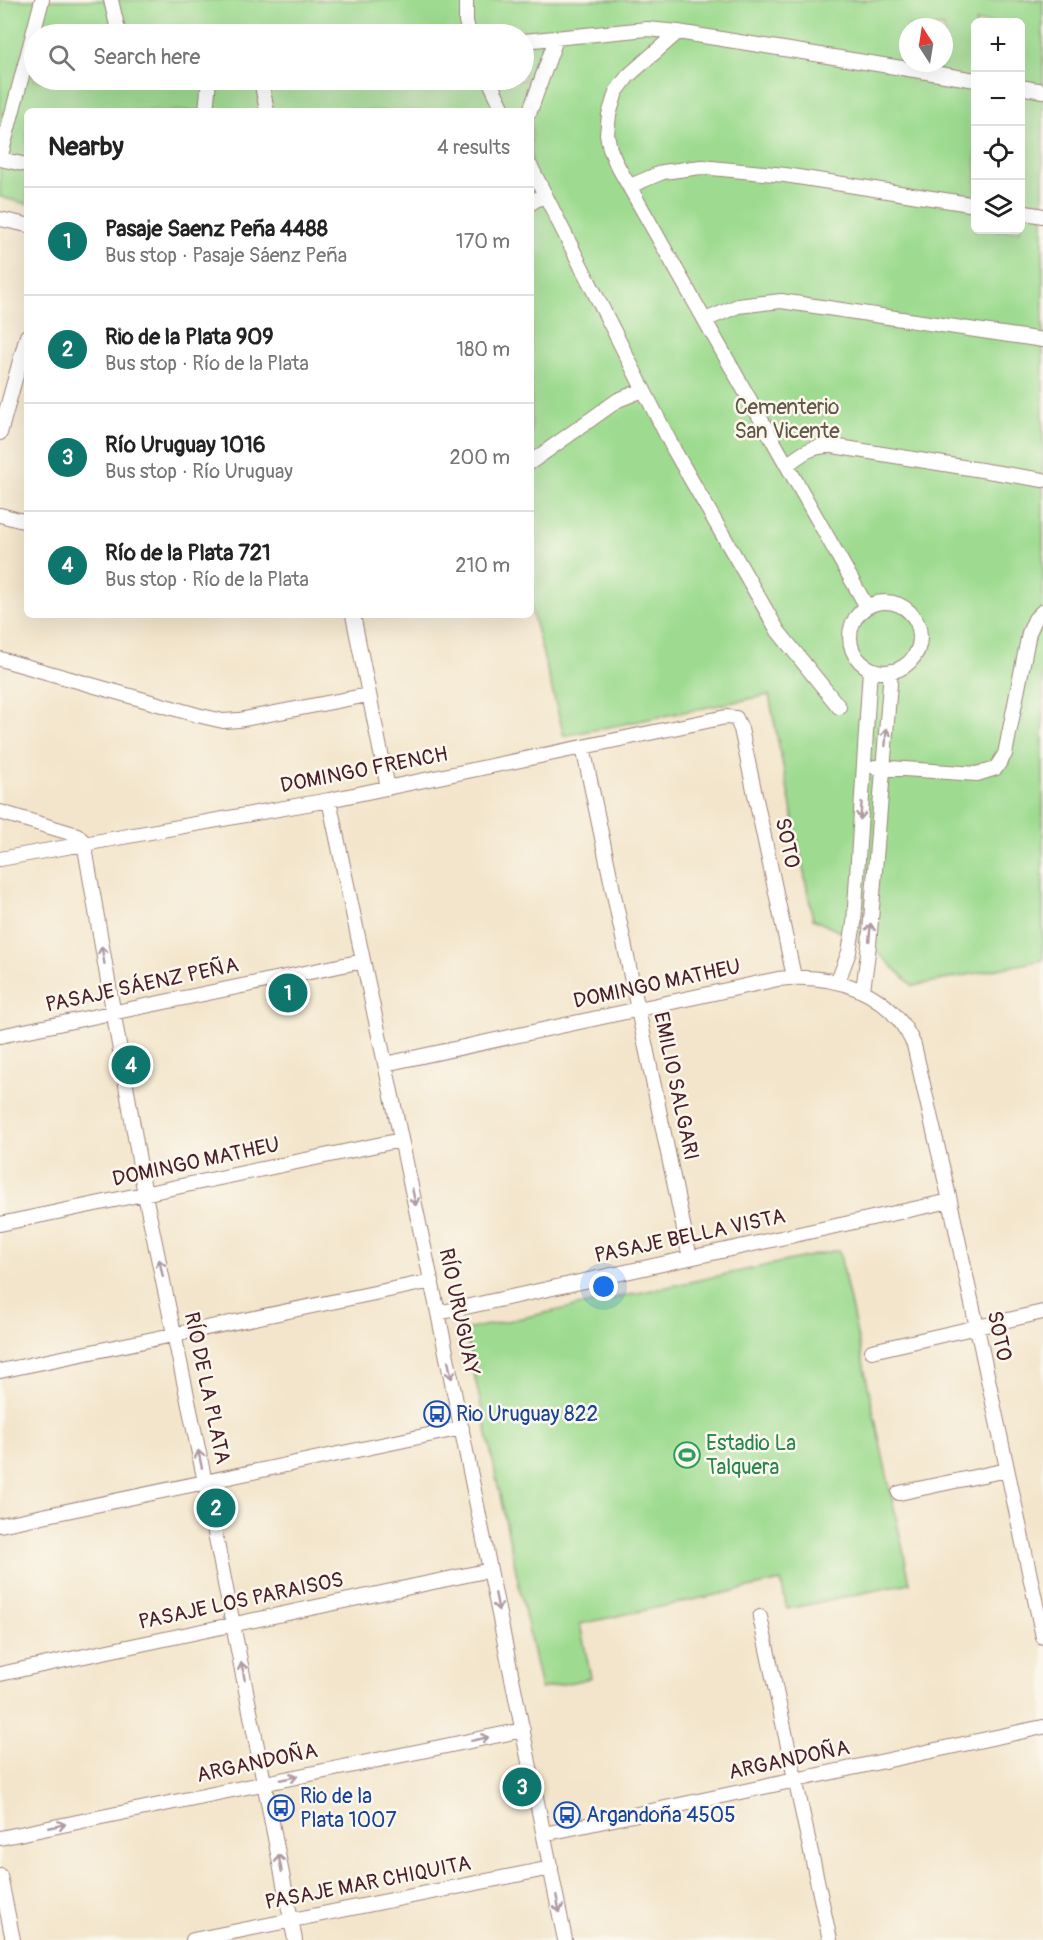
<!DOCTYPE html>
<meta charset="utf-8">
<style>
:root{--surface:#fff;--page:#f2f2f2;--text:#222;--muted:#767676;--line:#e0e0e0;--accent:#0f766e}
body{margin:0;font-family:Pangolin,sans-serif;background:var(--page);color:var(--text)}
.controls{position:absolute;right:18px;top:18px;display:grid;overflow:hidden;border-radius:9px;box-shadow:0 6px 24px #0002}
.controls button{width:54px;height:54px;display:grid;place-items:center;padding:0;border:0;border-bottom:2px solid var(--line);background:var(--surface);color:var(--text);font:30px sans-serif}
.compass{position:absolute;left:899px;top:18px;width:54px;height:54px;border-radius:50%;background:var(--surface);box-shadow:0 6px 24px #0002;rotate:348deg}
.you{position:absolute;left:604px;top:1287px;width:21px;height:21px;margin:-15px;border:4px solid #fff;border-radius:50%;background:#1a73e8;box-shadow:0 0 0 9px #1a73e833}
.badge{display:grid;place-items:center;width:39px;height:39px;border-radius:50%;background:var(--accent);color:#fff;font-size:20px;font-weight:700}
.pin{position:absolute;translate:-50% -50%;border:3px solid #fff;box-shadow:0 2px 6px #0006}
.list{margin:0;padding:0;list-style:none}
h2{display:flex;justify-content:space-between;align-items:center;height:78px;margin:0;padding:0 24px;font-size:26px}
h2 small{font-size:20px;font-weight:400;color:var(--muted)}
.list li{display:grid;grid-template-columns:39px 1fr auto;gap:18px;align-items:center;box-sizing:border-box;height:108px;padding:0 24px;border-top:2px solid var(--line)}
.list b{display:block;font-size:22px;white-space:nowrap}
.list p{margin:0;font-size:20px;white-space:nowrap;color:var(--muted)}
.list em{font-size:20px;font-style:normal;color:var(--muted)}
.icon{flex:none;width:33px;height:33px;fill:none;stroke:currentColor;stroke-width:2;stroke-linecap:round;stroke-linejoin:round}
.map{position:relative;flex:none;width:1043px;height:1940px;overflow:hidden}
.search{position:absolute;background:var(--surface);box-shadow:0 6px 24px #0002;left:24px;top:24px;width:510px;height:66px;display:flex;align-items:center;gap:15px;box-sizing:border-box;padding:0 21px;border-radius:33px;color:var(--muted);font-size:22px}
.panel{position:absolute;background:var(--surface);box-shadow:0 6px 24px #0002;left:24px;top:108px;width:510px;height:510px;border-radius:9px}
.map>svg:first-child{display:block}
.green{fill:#9edb90;stroke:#747d5e;stroke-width:1.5;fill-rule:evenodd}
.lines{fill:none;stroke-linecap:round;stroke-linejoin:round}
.street-casing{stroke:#9e827b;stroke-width:16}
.street{stroke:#fff;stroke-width:14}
.oneway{stroke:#ae9aa0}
.labels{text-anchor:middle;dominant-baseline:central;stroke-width:5;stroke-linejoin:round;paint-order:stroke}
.park-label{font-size:21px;fill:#635749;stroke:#fbf7ec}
.street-label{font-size:21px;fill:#4a1f2b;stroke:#fbf7ec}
.transit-label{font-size:21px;fill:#164399;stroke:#fbf7ec;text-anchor:start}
.leisure-label{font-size:21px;fill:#27864d;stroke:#fbf7ec;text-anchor:start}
</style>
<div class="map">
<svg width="1043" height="1940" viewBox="0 0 1043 1940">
<rect width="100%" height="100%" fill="#fbf7ec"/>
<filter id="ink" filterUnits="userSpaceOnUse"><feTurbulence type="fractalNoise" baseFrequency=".0167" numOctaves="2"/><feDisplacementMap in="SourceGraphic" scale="12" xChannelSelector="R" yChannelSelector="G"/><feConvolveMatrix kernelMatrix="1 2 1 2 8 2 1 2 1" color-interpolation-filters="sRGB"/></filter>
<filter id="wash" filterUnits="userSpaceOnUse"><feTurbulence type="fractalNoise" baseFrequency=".008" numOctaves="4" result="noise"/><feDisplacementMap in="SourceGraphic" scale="24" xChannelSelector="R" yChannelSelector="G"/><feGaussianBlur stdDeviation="1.35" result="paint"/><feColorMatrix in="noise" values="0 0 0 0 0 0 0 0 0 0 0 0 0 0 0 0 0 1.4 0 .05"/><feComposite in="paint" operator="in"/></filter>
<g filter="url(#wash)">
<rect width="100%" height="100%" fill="#f3e5cb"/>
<path class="green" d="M0,0H1043V960L913,986L873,948L813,919L769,695L564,736L531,608V111H27V204L0,197ZM976,22H1020V230H976ZM908,27H944V63H908ZM34,34H524V80H34Z
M839,1250L910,1583L787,1609L781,1581L580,1624L591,1678L541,1689L465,1330Z"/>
</g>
<g filter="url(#ink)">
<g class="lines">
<g class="street-casing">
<path id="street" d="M111,0L119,34
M466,0V21L469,34
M524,41L647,29L678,32
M261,80L267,111
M489,80L504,111
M1020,87L1043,91
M206,111L209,80
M530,111L556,39
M27,165L0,159L42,0
M531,167L674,450L778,631L839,707
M630,186L663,172L701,167L785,175L976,205
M531,203L545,194
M1020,212L1043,216
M0,219L27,225
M705,320L738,306L781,301L1043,340
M0,433L27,336
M531,462L618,400L643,390
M787,465C802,453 813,445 833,446L1043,480
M0,515L27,522
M850 637a35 35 0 1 1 70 0a35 35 0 1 1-70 0Z
M867,607L616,163L610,149L607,134L609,115L616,92L628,76L678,32L976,80
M353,615L388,788
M0,659L197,715L223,721L239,720L368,695
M583,747L690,1258
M875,767L977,774L996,768L1005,754L1029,633L1035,619L1043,611
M329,800L438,1313L565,1940
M0,812L77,835L84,842L145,1195L205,1482L295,1940
M0,859L329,800L726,717L736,718L741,729L794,977
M838,981L849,952L854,923L870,669
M863,990L869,945L891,671
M0,1036L363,961
M385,1064L778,979C834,973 890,990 914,1045L950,1201L1043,1637
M0,1224L401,1140
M438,1313L950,1201
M872,1351L1043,1312
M0,1371L432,1281
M899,1493L1007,1470
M0,1525L462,1428
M760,1617L830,1940
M0,1674L490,1570
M544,1834L1043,1727
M0,1838L523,1730
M0,1876L13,1940
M193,1940L551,1868"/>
</g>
<use href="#street" class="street"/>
</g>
<defs><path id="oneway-shaft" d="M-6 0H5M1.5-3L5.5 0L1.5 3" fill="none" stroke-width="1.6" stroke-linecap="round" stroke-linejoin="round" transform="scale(1.5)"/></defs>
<g class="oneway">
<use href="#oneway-shaft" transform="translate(886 737) rotate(-86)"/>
<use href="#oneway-shaft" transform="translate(861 811) rotate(94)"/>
<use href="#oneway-shaft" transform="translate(870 932) rotate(-85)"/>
<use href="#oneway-shaft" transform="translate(103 955) rotate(-99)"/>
<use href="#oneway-shaft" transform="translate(414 1197) rotate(78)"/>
<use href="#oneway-shaft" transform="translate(161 1268) rotate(-102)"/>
<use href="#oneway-shaft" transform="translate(450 1370) rotate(78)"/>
<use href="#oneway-shaft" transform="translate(200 1459) rotate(-102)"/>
<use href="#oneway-shaft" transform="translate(497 1602) rotate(79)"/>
<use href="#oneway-shaft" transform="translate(243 1671) rotate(-101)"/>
<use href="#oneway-shaft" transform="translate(480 1739) rotate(-12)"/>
<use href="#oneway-shaft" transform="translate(289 1778) rotate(-12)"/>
<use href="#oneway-shaft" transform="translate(57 1826) rotate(-12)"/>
<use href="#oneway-shaft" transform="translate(280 1863) rotate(-101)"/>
<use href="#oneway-shaft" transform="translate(558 1904) rotate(79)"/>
</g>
</g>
<defs>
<g id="bus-ring" transform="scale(1.35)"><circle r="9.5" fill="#fbf7ec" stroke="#1a4fb4" stroke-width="1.5"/><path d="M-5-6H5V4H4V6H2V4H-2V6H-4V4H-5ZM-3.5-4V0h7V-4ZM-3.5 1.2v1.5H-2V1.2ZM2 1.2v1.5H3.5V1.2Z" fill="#1a4fb4"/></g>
<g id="stadium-ring" transform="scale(1.35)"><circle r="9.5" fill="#fbf7ec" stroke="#2e9e5b" stroke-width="1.5"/><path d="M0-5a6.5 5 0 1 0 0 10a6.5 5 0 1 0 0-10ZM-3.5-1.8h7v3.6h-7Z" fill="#2e9e5b"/></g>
</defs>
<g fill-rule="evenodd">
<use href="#bus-ring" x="437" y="1414"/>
<use href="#stadium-ring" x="687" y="1455"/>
<use href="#bus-ring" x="281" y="1808"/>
<use href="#bus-ring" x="567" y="1815"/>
</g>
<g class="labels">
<g class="park-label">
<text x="787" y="407">Cementerio<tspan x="787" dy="24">San Vicente</tspan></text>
</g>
<g class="street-label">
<text transform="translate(364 770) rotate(-11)">DOMINGO FRENCH</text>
<text transform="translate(787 843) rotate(78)">SOTO</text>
<text transform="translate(657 984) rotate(-12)">DOMINGO MATHEU</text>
<text transform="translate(142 985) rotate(-12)">PASAJE SÁENZ PEÑA</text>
<text transform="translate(676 1086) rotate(78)">EMILIO SALGARI</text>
<text transform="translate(196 1162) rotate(-12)">DOMINGO MATHEU</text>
<text transform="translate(690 1236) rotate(-12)">PASAJE BELLA VISTA</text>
<text transform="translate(459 1312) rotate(78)">RÍO URUGUAY</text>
<text transform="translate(999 1336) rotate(78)">SOTO</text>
<text transform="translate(207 1388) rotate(78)">RÍO DE LA PLATA</text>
<text transform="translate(241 1601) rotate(-12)">PASAJE LOS PARAISOS</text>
<text transform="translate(789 1760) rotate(-12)">ARGANDOÑA</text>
<text transform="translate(257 1763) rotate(-12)">ARGANDOÑA</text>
<text transform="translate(368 1883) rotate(-11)">PASAJE MAR CHIQUITA</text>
</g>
<g class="transit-label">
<text x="456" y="1414">Rio Uruguay 822</text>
<text x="300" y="1796">Rio de la<tspan x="300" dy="24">Plata 1007</tspan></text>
<text x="586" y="1815">Argandoña 4505</text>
</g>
<g class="leisure-label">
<text x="706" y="1443">Estadio La<tspan x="706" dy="24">Talquera</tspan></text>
</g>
</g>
</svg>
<div class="controls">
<button>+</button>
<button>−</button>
<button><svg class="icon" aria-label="locate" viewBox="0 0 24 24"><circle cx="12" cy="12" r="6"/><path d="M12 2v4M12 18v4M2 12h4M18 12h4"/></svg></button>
<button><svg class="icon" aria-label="layers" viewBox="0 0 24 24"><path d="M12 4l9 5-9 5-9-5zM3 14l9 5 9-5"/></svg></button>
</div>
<svg class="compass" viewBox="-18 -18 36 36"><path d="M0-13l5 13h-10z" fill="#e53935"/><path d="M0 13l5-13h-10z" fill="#767676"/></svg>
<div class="you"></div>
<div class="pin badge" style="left:288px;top:993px">1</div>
<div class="pin badge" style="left:216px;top:1508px">2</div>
<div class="pin badge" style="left:522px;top:1787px">3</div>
<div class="pin badge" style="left:131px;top:1065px">4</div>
<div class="search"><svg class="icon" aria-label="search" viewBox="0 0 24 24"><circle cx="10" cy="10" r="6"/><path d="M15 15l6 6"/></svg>Search here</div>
<section class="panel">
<h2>Nearby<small>4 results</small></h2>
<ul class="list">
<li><span class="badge">1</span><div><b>Pasaje Saenz Peña 4488</b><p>Bus stop · Pasaje Sáenz Peña</p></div><em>170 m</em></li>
<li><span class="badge">2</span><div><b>Rio de la Plata 909</b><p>Bus stop · Río de la Plata</p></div><em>180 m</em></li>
<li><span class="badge">3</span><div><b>Río Uruguay 1016</b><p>Bus stop · Río Uruguay</p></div><em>200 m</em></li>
<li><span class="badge">4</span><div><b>Río de la Plata 721</b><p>Bus stop · Río de la Plata</p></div><em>210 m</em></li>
</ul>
</section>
</div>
